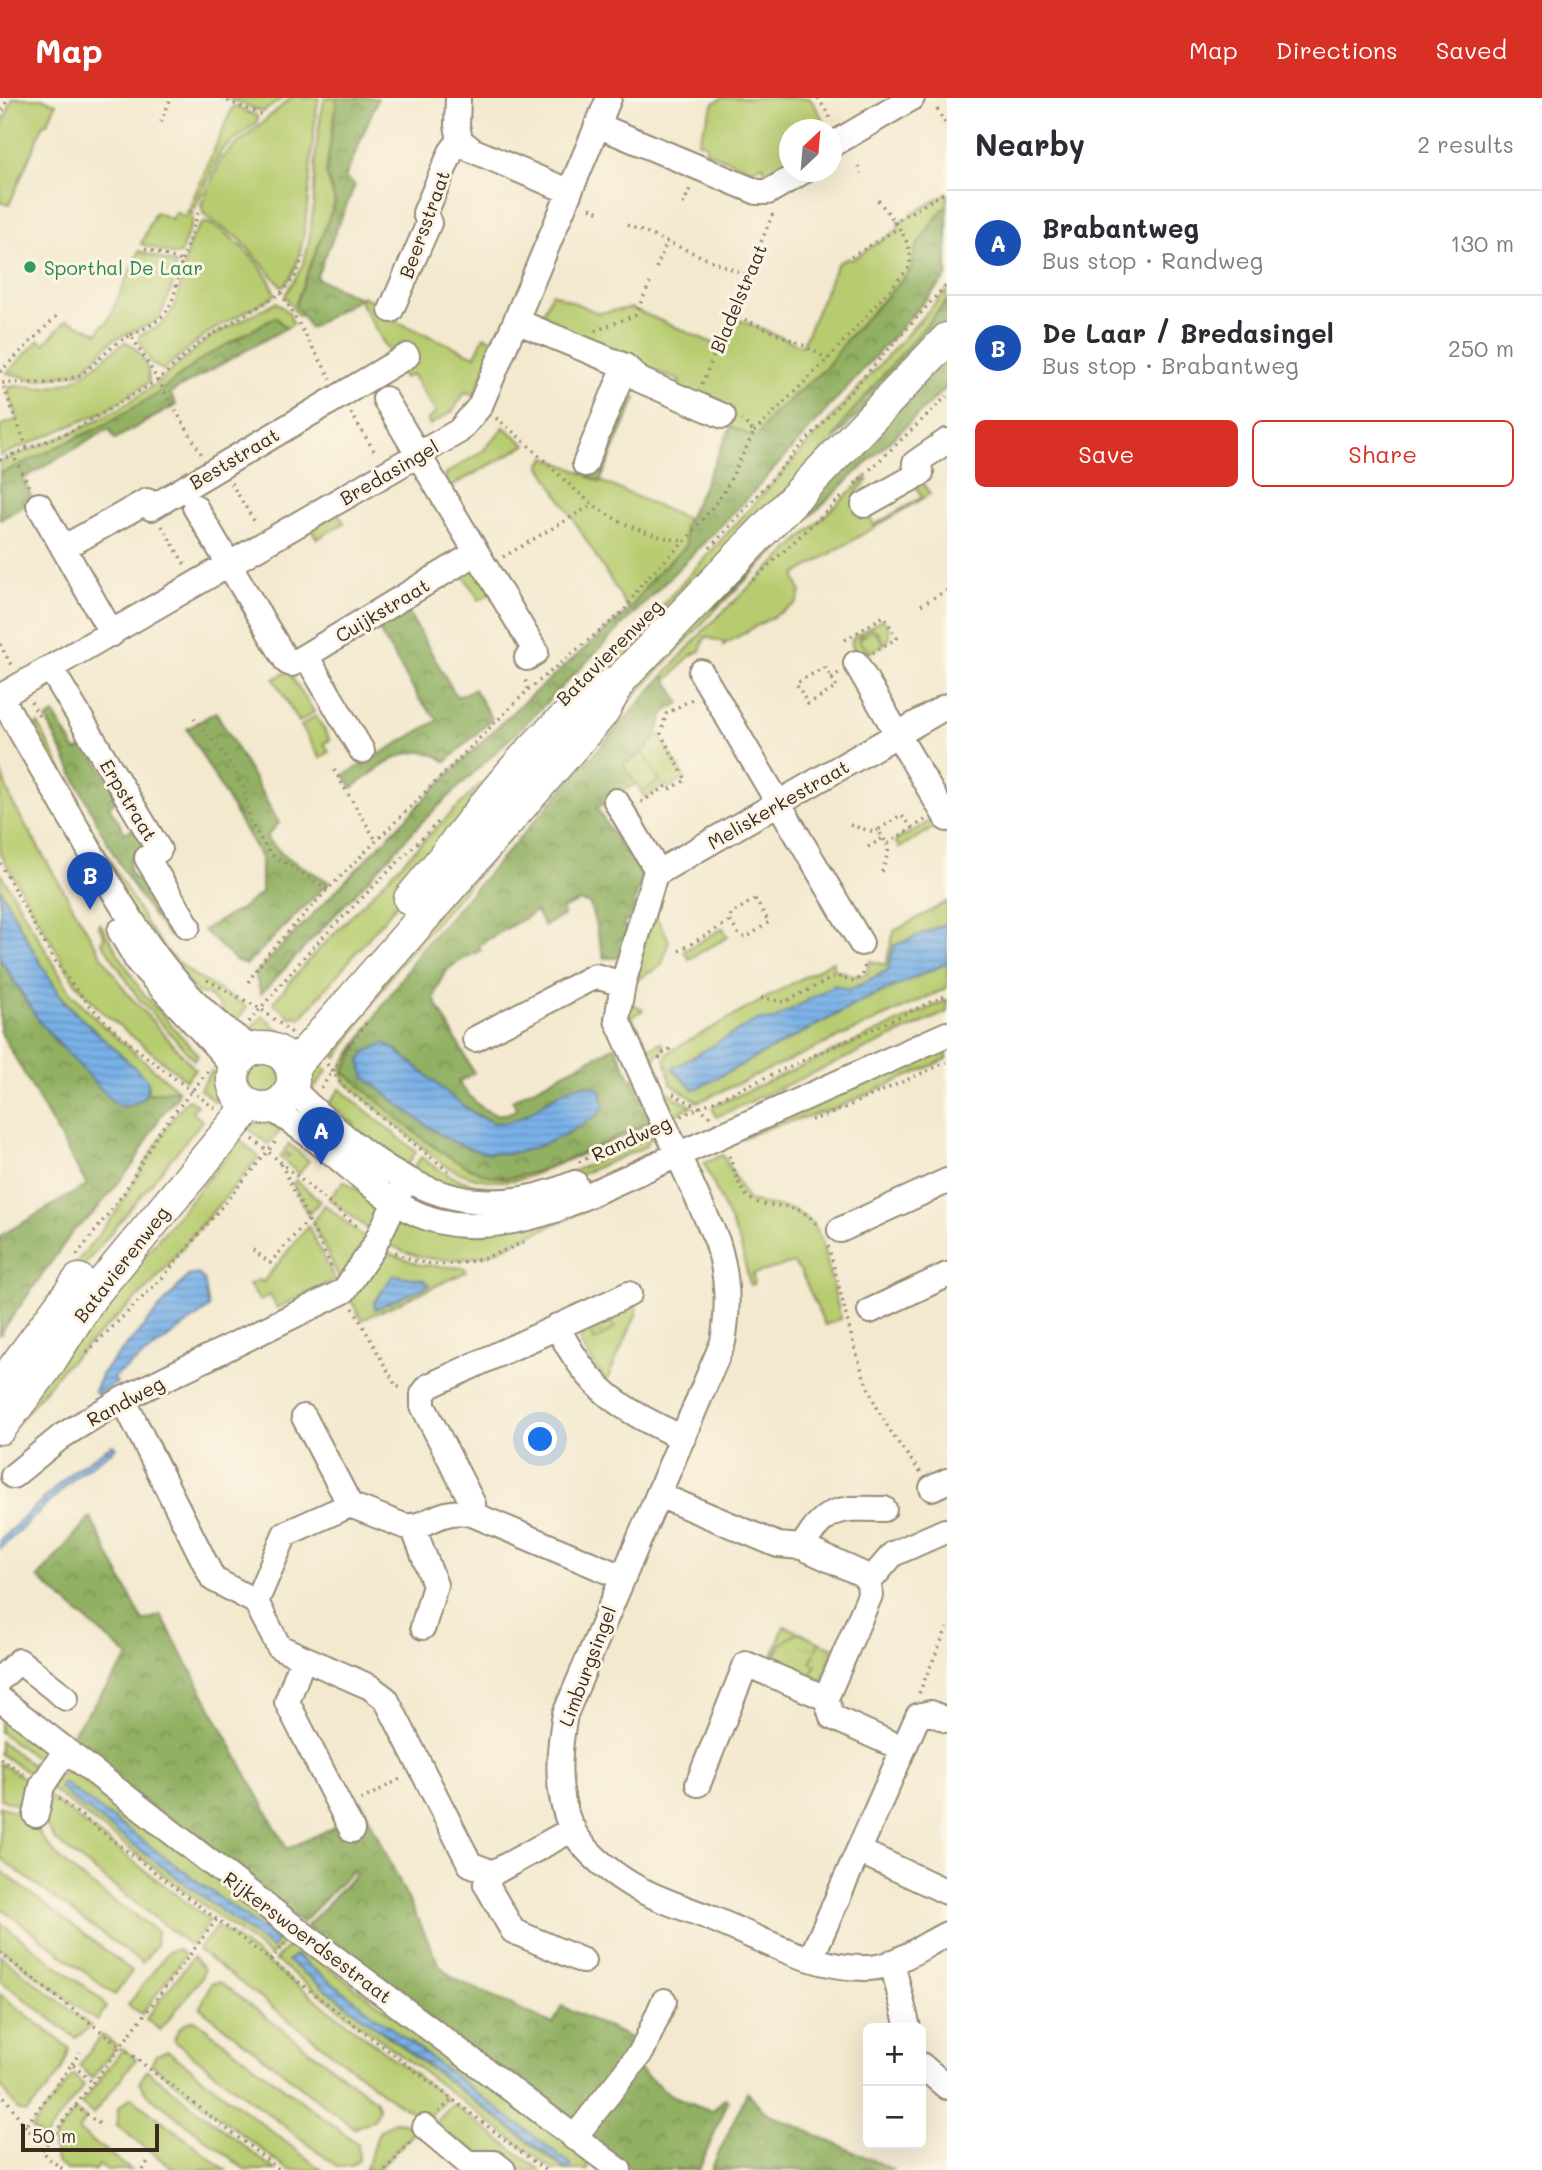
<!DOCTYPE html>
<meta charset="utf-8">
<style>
:root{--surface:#fff;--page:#f2f2f3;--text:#2b2b33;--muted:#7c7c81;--line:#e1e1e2;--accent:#d93025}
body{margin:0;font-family:Mali,sans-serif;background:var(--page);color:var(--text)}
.controls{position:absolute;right:21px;bottom:21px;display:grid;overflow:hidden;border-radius:10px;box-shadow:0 7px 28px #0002}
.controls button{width:63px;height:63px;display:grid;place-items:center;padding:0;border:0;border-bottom:2px solid var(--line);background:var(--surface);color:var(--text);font:35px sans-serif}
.compass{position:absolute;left:779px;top:21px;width:63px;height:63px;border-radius:50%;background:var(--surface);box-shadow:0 7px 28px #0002;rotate:26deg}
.scale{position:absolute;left:21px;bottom:18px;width:138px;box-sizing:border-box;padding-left:7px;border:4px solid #3b2a1e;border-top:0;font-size:19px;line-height:24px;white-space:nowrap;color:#3b2a1e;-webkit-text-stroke:5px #fcf5e5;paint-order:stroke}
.you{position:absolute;left:541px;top:1342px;width:24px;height:24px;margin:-18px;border:5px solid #fff;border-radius:50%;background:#1a73e8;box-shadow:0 0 0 10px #1a73e833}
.badge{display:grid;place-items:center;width:46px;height:46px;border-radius:50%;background:var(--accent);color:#fff;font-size:23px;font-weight:700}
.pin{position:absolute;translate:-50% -58px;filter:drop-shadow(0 2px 4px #0008)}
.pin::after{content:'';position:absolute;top:37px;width:24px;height:21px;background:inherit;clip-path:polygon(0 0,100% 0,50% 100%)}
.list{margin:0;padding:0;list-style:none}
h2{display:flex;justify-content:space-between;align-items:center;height:91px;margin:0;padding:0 28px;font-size:30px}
h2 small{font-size:23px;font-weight:400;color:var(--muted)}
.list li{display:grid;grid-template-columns:46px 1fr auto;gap:21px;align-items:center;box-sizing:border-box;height:105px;padding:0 28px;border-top:2px solid var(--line)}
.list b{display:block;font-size:26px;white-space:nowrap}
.list p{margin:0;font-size:23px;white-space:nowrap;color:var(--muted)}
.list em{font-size:23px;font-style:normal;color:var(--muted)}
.actions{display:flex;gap:14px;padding:21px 28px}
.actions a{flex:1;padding:16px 0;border:2px solid var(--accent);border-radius:10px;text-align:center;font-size:24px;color:var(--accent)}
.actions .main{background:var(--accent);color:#fff}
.map{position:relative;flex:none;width:947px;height:2072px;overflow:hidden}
header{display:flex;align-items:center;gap:42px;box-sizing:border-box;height:98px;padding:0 35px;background:var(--accent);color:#fff}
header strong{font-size:33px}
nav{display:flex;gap:38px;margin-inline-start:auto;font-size:24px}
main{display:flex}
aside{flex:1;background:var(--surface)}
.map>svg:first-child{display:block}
.grass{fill:#b7cc70;stroke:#797b47;stroke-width:2}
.forest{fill:url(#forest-crowns);stroke:#666d40;stroke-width:2;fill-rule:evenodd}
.park{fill:url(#park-tufts);stroke:#797b47;stroke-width:2}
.water{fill:url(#water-rules);stroke:#5a6e83;stroke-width:2}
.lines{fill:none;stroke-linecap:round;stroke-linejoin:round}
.minor-casing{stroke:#978a76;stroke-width:28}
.major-casing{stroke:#978a76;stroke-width:35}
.path{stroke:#978a76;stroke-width:3.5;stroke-dasharray:2 5;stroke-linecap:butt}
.minor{stroke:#fff;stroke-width:24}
.major{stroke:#fff;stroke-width:32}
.leisure-dot{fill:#2e9e5b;stroke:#fcf5e5;stroke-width:2.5}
.labels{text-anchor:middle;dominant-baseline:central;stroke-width:6;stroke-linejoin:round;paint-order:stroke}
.street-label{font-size:19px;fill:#3b2a1e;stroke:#fcf5e5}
.leisure-label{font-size:19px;fill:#27864d;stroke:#fcf5e5;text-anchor:start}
</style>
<header>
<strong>Map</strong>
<nav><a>Map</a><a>Directions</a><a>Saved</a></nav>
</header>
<main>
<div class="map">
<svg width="947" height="2072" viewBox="0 0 947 2072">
<defs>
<pattern id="forest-crowns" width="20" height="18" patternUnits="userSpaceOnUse" patternTransform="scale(1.75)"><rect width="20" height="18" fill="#91b062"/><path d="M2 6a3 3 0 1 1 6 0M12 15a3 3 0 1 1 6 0" fill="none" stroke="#788f50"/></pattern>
<pattern id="park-tufts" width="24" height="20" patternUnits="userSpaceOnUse" patternTransform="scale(1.75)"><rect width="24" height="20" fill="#b7cc70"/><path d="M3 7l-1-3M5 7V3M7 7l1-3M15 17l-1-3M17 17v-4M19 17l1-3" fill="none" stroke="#9eaf61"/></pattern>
<pattern id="water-rules" width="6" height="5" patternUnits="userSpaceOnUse" patternTransform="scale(1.75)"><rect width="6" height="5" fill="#79b1e8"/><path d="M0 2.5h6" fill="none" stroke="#6490bb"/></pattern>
</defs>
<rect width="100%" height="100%" fill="#fcf5e5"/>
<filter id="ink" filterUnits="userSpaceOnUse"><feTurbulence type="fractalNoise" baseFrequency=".0143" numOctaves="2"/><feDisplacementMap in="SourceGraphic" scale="14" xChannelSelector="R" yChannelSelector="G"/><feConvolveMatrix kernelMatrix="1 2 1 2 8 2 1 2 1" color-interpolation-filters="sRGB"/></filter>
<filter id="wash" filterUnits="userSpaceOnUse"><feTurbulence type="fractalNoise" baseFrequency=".00686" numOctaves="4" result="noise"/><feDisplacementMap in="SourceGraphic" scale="28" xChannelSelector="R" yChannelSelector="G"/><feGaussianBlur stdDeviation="1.57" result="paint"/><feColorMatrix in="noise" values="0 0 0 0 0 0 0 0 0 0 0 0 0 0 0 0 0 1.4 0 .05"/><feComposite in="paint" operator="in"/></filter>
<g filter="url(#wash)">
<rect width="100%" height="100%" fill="#f3e9cf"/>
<path class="grass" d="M13,0H42L56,6L47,26L44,25L9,107L0,104V32Z
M227,0H283L263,14Z
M291,0H319C307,43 314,166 282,189L240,141L204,117L201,107L222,59Z
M325,0H337L326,74L335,104L296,207L302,217L298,218L285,198C291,185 301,175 305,160C319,108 310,53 325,0Z
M722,0H810L829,31L790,32L789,73L768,85L763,66L752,72L705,53L707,48L698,43L714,5Z
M233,8L257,18V24L221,53L195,110L190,108Z
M947,95V107C939,115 916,147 914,157C913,165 914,166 910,173L847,241L825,271L793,298L756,340L722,325L678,289L680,283L539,224L552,195L598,215L631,210L722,249L735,220L802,248L837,166L847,160L851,162L899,131L898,125Z
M188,112H192V124L180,156L174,157L141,146L155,114L172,121L175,114L185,119Z
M205,124C229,132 269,171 275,197L206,236L163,272L152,266L139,243L140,237C148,234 158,230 164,224C188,200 178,141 205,124Z
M139,153L176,166L173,187L160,219L150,226L113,242L81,274L35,282L7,275L39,242L44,246L67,222L98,235L103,226L106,227Z
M947,192V203L844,323L835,341L417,782L300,921L295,917L292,920L273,905L304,867L431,735L657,513Z
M361,198L385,208L386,219L475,258L484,238L496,243L474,298L465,294L453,313L430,327L427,322L436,315L412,276L404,280L359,202Z
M276,204L289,215L293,226L286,230L275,220L203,260L154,298L102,328L0,376V364L81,331L120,310L156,286L210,239Z
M125,244C139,248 150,269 149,284L105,313L0,358V328L18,321L8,293L10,289C22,285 36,292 49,289C88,283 95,264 125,244Z
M504,329L526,347L450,389L444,377L484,352Z
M546,359L687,421L684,429L686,448L655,477L629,512L540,367Z
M866,379L868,382L856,395L874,427L922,399L915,387L922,383L930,396L798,475L795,479L801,494L797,505L723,547L724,544L705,539L700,553C683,558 681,573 667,581L664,577L706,530Z
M338,414L344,425L317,441L311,430Z
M787,422L717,505L801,429L713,514L629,604L395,871L337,960L327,951L398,855Z
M475,465L493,494L479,502L461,473Z
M883,521L889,531V542L884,546L877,533L860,538L859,542L869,555L857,558L851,545L853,540Z
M288,573L314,614L299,624L274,581Z
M316,618L330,642L324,645L329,654L320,660L301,628Z
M38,626L91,729L147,827L166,853L191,875L247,909L237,922L232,920L229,922L221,917L220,908L207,896H199L166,863L138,824L28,632Z
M659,636L685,680L669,690L666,686L645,700L641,694L659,683L643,655Z
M0,672L12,704L100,855L127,895L195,971L186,982L100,912L74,883L0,755Z
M934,721L944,724L899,750L895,743Z
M0,774L71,895L102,927L178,992L146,996L149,988L87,928L52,887L0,790Z
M947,804V825L894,848L889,872L849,892L834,887L773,922H757L673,972L693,991L698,990L862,903L947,865V890L698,1004L671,986L665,961L670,953L833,863V871L856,878L867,876L870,863L886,867L894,833Z
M652,811L669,842L662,867L637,882L634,877Z
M100,825L141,893L198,957L194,962L139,901L101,843L105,840L98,827Z
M723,830L728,839L689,861L684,853Z
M947,902V914L716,1019L712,1009Z
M629,903L643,912L632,919L649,950L661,944L665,951L657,956C647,981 672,1000 692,1008L672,1018L625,920Z
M263,918L265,920L284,936C272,941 258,942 247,934Z
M366,932L344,974C383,1006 461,1086 512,1079C552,1073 611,1040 650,1023L630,982L635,980L654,1022L651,1027L525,1080C497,1087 469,1081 444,1067L345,984L341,970Z
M947,942V961L831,1012L770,1029L727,1046Z
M312,958L327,973L309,997L305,976Z
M247 981a17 17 0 1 1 34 0a17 17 0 1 1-34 0Z
M212,973L222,987L215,1004L200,991Z
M340,991L416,1054L406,1069L352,1031L355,1027L329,1006Z
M188,1001L197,1007L192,1013L202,1023L68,1187L46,1203L114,1117L172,1021Z
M267,1024L282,1031L268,1046L247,1030L250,1027Z
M654,1036L645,1049L547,1091L494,1100L409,1077L421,1059C503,1124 572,1072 654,1036Z
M240,1042L259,1059L150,1188L61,1272L0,1347V1339L58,1262Z
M289,1046L309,1063L299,1076L280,1059L283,1055L288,1059L290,1057L284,1052Z
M723,1057L748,1103L794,1112L811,1124L821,1140L841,1221L825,1227L800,1172L793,1165L753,1176L754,1186L750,1187L740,1145L704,1065Z
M666,1074L490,1156C454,1165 418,1165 386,1144L399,1123L407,1121L428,1129Z
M296,1082L320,1103L308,1117L293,1086Z
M344,1083L378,1106L379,1119L372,1134L329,1101Z
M325,1107L367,1142L341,1183L312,1124Z
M308,1128L335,1182L277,1210L270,1197L260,1203L249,1187L258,1182L263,1184Z
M382,1152L420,1167L465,1170L466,1174L362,1222L349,1199Z
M635,1202L637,1215L606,1284L580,1245C583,1219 614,1212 635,1202Z
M784,1528L799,1534L789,1543L810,1564L819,1544L834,1550L821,1586L769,1569Z
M0,1614L52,1654L37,1680L0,1656V1643L32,1667L37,1661L0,1634Z
M0,1665L38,1689L31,1711L0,1701Z
M73,1666L294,1836L270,1858L47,1688Z
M45,1695L210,1823L191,1848L55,1742L43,1722Z
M0,1708L32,1720C45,1763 120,1806 157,1833L156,1847L142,1865L0,1760Z
M0,1772L132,1873L115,1897L0,1809Z
M0,1824L102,1902L106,1910L97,1923L0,1850Z
M217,1828L231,1837L447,2001L426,2021L398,2006L198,1852Z
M293,1844L587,2058L588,2072H568L571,2067L295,1857L288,1863L565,2072H553L275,1862Z
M177,1851L185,1857L142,1916L128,1907L168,1854Z
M0,1857L91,1928L76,1940L0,1882Z
M193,1859L204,1871L202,1879L160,1932L146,1921Z
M220,1884L375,2002L379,2010L373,2022L354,2030L200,1910L211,1885Z
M0,1896L69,1950C65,1976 44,1996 26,2015L18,2012L0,1986Z
M195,1922L358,2046L359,2061L352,2068L338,2069L180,1948L174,1942C179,1929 182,1925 195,1922Z
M102,1937L117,1948L92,1980L79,1968Z
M123,1951L136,1961L93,2016L81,2006Z
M168,1953L305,2059L322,2072H288L151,1966L156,1957Z
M147,1972L275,2072H246L147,1996L139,1985Z
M73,1977L84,1987L43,2041L32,2030Z
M131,1999L226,2072H175L117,2028L118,2010Z
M453,2006L540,2072H508L432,2028Z
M75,2013L86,2020L78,2032L131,2072H108L99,2067L96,2072H67L56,2064L53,2043Z
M394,2024L404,2025L416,2032L378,2072H365L379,2034Z"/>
<path class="forest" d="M337,0H378L345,80L355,87L316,180L360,200L310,230L295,207L335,104L326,74Z
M947,107V178L746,402L529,622L421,725L261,896L255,876L449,676L519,608L629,512L655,477L686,448L684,429L731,329L756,340L771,318L825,271L847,241L910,173C914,166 913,165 914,157C915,147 939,115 947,107Z
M947,203V223L834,342L844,323Z
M275,219L286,230L170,295L176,307L115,341L109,331L23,381L33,402L0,422V376L102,328L154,298L203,260Z
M947,254V289L712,511L787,422Z
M625,295L636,300L600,384L589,379Z
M403,505L457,599L474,591L492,621L446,664C414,637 378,671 352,690L344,677L438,622L419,601L373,522Z
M664,577L680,605L664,615C658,640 646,653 624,667L636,686L597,710L624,754L635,748L645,767L629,824L625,823L623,828L628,830L621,860H604L590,806L579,803L562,811L564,817L544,828L536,813L479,847L481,852C453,866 442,868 434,901L474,975L458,984C473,1003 491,1027 517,1011L512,1002L615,948L651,1023C611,1040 553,1073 512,1079C461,1086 382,1005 344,974L366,932L422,850ZM397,952C415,969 474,1022 497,1025C535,1030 557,979 595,988L600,1015C491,1089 454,1051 365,979Z
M216,614L279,725L266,739L283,757L329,784L246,867L235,862L203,832L242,810L261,795V760L187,631Z
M54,616L76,653L88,647L119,701L109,708L125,735L136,729L146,746L130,760L129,772L135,781L152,783L182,831L169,838C116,775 83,694 46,621Z
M0,860L26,904L57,946L142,1001L146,996L178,992L177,999L161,1017L133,1067L92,1117L74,1132L0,1236V1138L87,1087L0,933Z
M90,1419L143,1523L161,1517L287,1751L341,1726L349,1709L361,1703L440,1868L455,1881L553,1926L562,1908L639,1944L573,2029L306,1829L356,1775L352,1773L302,1825L66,1644L129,1559L38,1480Z
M638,1971L671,1997L712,2013L725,2000L728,2003L699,2072H633L587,2039Z
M747,1994L765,2014L894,2072H711Z"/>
<path class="park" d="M873,531L884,546L869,555L859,542Z
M643,655L660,683L641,694L624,667Z
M608,1218L615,1230L595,1243L588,1229Z
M799,1534L819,1544L811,1564L816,1567L810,1580L778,1568L775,1559L781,1546Z"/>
<path class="water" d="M0,790L31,849L65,905L147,981C152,998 135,1009 120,1008L112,1003L41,926L0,860Z
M947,825V865L862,903L698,990L693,991L672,971L757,922H773L834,887L850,892L888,872L894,848Z
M385,945C413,960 472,1026 499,1025C536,1025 566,971 601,992L604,1007L600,1015C491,1089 455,1052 365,979L360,964L365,954Z
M198,1176L204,1181L209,1210L113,1280L117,1285L98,1296L94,1293L102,1275L188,1178Z
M393,1177L425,1182L430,1187L375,1211L374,1205Z
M112,1347L116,1349L113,1352L80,1375L0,1451V1442L75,1371Z
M63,1684L277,1842L271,1850L76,1704L59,1689Z
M295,1857L572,2067L568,2072L288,1863Z"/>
</g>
<g filter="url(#ink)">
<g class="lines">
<g class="minor-casing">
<path id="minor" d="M597,27L757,94H768L802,74
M460,42L472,52L568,93
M832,47L912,0
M391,212L429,125L425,115L451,54L460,42L457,27L458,0
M516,223L625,268L640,282L723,318
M385,301L536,554L527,560
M585,366L625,268
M39,407L112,536
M864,407L921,375L915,365L947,343
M195,409L287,564L292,566L476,455
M63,450L147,403L151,410L407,258
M306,558L362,653
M856,565L947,721
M51,571L159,752L147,760L188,828
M701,574L861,845
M0,597C28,647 57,696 86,746C131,824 175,901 253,951
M0,599L459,333L480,308L609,0
M947,608L655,776L623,886L617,922L717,1143C728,1178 729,1208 723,1244L565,1616C558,1654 555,1695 572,1731C584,1753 609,1773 630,1786C655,1801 685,1810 713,1821C761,1841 816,1872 869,1870C895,1869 924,1847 947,1836
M616,703L658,774
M120,833L138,864L222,955L234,973
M475,941L595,878L623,886
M292,990C309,1009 328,1024 348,1041C418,1100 488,1123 575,1085
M270,1010C382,1078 401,1162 555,1112L947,936
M840,1132L947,1083
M870,1213L947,1177
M557,1228C589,1292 620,1311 683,1340
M123,1301L213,1481L256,1504
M304,1319L350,1407
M13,1378L62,1338L123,1301L344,1193L373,1150L401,1092
M932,1390L947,1383
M659,1397L778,1447L802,1449L862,1476L869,1484L870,1497L826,1600
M472,1416L473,1406L423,1308V1296L429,1288L629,1196
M413,1429L435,1487L423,1529
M802,1449C826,1408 839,1410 884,1411
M869,1484L893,1456L945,1433
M303,1561L287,1604L352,1732
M0,1581L19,1563L66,1600
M0,1601L299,1833L619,2072
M698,1686L746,1566L826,1600L832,1619L903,1651
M36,1717L42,1688L66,1652
M573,1731L493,1775L470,1766L386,1601L370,1589L279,1549L256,1504L285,1436L350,1407L404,1428C431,1430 438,1409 472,1416L622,1479
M859,1753L947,1794
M493,1775L486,1786L513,1833L583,1863
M811,1860L918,1618L931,1615L947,1622
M892,1864L908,1930
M921,1967L947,1989
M425,2029L476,2072
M574,2040L642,1953L664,1903
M467,2065H494L503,2072"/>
</g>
<g class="major-casing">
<path id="major" d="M410,801C474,727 529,633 616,584
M233 980a30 30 0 1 1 60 0a30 30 0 1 1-60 0Z
M292,970L602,615L621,581L947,241
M0,1289L79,1182
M0,1330L45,1271L91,1199L250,1007"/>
</g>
<path class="path" d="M221,0L264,18
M818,0L833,24
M937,11L947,28
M0,19L8,0
M161,24L171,0
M858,68L861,75
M683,106L691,89
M590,110L602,115
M893,125L947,93
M627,127L748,178
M851,159L897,131
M182,163L198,115
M656,170L667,144
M281,195L331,281
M732,216L801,246L828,261
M595,233L635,217L650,185
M131,237C174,218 172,207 182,163L141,149
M0,274L60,215
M702,286L774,113
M351,315L376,356
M496,320C566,374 588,428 683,443
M754,334L828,261L908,171C919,147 889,118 875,98
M27,350L2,285H52L81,277L117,245L131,237L202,357
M12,355L30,390
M0,362L72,333L158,282L203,242L281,195L295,179L303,159
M231,385L256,426
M855,386L947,298
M162,428L185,467
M710,450L947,186
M503,459L592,407
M753,482L845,396
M921,507L947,492
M845,542L884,518L897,540L873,555
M0,546L12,569
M825,569L837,589L808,606L796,585Z
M831,580L839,575
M528,592L624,513L642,485L685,443L723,396L754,334L742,322
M31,604L41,622
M194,620L225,657L244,690L251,725L270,756L328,791
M334,672L377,744
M641,704L666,689L668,692L686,682L661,636L666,616L694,600
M850,727L874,734L878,732
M913,730L901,717L878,732L887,746L925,722
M868,749L883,740
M0,765C26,811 50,863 85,902C122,945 172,977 217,1012
M882,774L889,751L887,746
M755,801L769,824L746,840L739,837L730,823L731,816Z
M679,853L730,823
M207,882L261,911L292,935
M248,884L266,858L328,791L528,592L525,580
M761,900L785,904L836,878L854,884L863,877L865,866
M249,924L311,851L441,721
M659,961L660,957L672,950
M327,966L344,989L448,1073
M321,990L367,924
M673,996L700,1010L711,1019
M681,1018L947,897
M811,1022L828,1017L947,964
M253,1041L360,1131
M729,1058C734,1070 738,1090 748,1099C768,1116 794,1096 819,1129
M579,1064L646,1034
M281,1066L333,1172
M828,1148C846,1208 854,1272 886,1326C896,1343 909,1359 921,1375
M253,1152L270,1165L308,1122
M395,1154C440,1179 485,1162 528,1142
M77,1157L124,1095L158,1035L208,973
M353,1210L396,1288L404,1291
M87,1254L164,1178L278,1041
M919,1595L947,1530
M0,1660L24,1676
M59,1701L545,2072
M361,1702L404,1679
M0,1855L280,2072
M270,1862L285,1846
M72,1966L80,1954
M0,1993L48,2060L64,2072
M75,2008L101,2027
M439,2014L453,2001
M27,2026L72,1966L93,1985
M42,2052L217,1821
M143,2072L149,2061
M385,2072L412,2042"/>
<use href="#minor" class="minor"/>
<use href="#major" class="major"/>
</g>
</g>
<circle class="leisure-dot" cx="30" cy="169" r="7"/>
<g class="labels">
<g class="street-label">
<text transform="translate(424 126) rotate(-70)">Beersstraat</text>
<text transform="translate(738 200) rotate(-67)">Bladelstraat</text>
<text transform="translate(234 360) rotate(-31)">Beststraat</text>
<text transform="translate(389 374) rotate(-30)">Bredasingel</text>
<text transform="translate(382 512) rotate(-31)">Cuijkstraat</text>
<text transform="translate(609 554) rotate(-45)">Batavierenweg</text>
<text transform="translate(129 702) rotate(59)">Erpstraat</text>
<text transform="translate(778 706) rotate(-30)">Meliskerkestraat</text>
<text transform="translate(631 1040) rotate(-24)">Randweg</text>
<text transform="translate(121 1166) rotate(-52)">Batavierenweg</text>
<text transform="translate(125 1303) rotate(-28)">Randweg</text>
<text transform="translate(587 1568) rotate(-69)">Limburgsingel</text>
<text transform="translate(308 1839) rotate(37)">Rijkerswoerdsestraat</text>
</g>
<g class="leisure-label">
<text x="44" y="169">Sporthal De Laar</text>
</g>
</g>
</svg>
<div class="controls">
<button>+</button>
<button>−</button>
</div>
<svg class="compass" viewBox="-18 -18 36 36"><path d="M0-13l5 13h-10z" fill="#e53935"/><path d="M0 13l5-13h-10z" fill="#7c7c81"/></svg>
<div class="scale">50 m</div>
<div class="you"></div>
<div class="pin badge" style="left:321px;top:1067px;background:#1a4fb4">A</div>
<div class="pin badge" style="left:90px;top:812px;background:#1a4fb4">B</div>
</div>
<aside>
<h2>Nearby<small>2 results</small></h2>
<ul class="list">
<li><span class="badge" style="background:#1a4fb4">A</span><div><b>Brabantweg</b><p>Bus stop · Randweg</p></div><em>130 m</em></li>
<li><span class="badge" style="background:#1a4fb4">B</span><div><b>De Laar / Bredasingel</b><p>Bus stop · Brabantweg</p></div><em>250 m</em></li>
</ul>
<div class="actions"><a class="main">Save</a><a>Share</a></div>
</aside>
</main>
